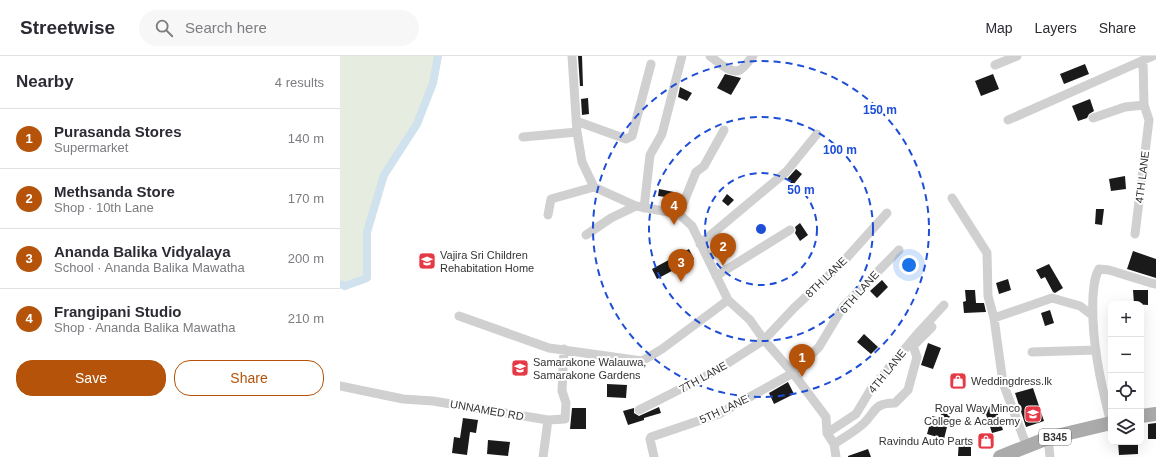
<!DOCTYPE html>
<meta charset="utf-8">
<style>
:root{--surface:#fff;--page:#f7f7f7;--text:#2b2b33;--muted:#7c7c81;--line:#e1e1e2;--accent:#b45309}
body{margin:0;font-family:Arial,sans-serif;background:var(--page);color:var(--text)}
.controls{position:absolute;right:12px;bottom:12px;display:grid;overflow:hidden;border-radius:8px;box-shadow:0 4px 16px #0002}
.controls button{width:36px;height:36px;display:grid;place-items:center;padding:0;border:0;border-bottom:1px solid var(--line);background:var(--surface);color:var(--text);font:20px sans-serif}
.you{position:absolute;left:569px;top:209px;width:14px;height:14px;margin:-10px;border:3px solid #fff;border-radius:50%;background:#1a73e8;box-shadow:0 0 0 6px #1a73e833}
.badge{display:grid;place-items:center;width:26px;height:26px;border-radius:50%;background:var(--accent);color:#fff;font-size:13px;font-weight:700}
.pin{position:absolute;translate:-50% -33px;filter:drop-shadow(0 1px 2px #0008)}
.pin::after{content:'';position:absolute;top:21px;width:14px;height:12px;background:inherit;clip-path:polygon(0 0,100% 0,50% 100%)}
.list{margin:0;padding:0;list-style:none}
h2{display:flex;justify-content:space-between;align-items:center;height:52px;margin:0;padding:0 16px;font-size:17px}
h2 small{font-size:13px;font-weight:400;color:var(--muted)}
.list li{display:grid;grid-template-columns:26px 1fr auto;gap:12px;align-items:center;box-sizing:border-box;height:60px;padding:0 16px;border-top:1px solid var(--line)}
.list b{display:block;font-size:15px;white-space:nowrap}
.list p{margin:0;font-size:13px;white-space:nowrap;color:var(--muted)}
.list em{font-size:13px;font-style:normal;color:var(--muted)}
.actions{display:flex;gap:8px;padding:12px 16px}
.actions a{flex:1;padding:9px 0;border:1px solid var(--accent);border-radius:16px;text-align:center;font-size:14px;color:var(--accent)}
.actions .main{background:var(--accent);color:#fff}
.icon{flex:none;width:22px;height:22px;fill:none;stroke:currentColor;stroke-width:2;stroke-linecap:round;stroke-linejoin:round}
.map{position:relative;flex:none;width:816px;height:401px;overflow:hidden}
header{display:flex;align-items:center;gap:24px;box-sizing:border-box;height:56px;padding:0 20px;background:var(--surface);border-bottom:1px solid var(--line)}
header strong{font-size:19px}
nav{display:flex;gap:22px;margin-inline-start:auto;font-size:14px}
.search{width:280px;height:36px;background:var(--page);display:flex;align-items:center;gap:10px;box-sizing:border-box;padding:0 14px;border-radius:22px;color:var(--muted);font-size:15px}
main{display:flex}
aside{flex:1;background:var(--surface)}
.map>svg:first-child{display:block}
.green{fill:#e6ecdf}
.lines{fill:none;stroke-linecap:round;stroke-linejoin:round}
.canal{stroke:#cfe2ee;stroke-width:8}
.building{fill:#1a1a1a}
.street{stroke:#d0d0d0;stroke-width:9}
.primary{stroke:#ababab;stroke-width:14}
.ring{fill:none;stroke:#1d4ed8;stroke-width:2;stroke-dasharray:7 5}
.labels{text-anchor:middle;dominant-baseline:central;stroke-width:4;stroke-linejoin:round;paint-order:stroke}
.shield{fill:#fff;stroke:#707070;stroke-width:1}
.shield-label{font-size:10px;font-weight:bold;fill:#333}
.street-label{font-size:11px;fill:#333;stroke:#fff}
.poi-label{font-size:11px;fill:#333;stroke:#fff;text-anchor:start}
.centre{fill:#1d4ed8;stroke:#fff;stroke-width:2}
.ring-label{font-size:12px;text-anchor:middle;font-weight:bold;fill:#1d4ed8;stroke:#fff;stroke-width:4;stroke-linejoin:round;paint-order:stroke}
</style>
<header>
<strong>Streetwise</strong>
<div class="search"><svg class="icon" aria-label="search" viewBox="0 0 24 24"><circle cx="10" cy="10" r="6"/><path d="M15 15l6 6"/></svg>Search here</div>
<nav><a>Map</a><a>Layers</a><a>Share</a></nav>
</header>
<main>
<aside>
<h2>Nearby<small>4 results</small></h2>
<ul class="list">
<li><span class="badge">1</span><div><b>Purasanda Stores</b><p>Supermarket</p></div><em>140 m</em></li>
<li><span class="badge">2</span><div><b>Methsanda Store</b><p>Shop · 10th Lane</p></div><em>170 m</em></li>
<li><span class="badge">3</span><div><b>Ananda Balika Vidyalaya</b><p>School · Ananda Balika Mawatha</p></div><em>200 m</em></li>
<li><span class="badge">4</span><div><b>Frangipani Studio</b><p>Shop · Ananda Balika Mawatha</p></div><em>210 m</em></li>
</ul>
<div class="actions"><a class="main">Save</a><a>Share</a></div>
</aside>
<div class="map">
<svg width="816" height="401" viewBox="0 0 816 401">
<rect width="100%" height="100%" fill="#fff"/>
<path class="green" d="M0,0H98L93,27L77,68L44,119L27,176V222L5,230L0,228Z"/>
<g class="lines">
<path class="canal" d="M0,228L5,230L27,222V176L44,119L77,68L93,27L98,0"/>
</g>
<path class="building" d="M238,0H242L243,30H240Z
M745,8L749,18L724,28L720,18Z
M385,18L401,22L391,39L377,32Z
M653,18L659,33L641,40L635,25Z
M340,31L352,37L347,45L338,41Z
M248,42L249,58L242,59L241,43Z
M750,43L754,55L749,58L747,62L738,65L732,50Z
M456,113L462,118L453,129L447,123Z
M785,120L786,133L771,135L769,123Z
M319,133L334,136L333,142L318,140Z
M387,138L394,144L388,150L382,145Z
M756,153H764L762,169L755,168Z
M460,167L468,179L460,185L455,177L456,174L455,171Z
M349,193L354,203L317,223L312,213Z
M793,195L816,203V222L787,213Z
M709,208L723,232L715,237L713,236L705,221L701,223L696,214Z
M668,223L671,234L659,238L656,227Z
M542,224L548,231L537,242L530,235Z
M625,234H635L636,247H644L646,256L624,257L623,246L626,245Z
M793,234H808V249L794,248Z
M710,254L714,267L705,270L701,257Z
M524,278L538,291L531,298L517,286Z
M588,287L601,292L593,313L581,309Z
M448,326L454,338L434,348L429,337Z
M267,328L287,329L286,342L267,341Z
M693,332L704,365L686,371L675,337Z
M655,349L663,374L652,377L644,352Z
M319,351L321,357L304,362V364L288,369L283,355L294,352V357L299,360Z
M232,352H246V373H230Z
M602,356L610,359L604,383L587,378L592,360L600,362Z
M123,362L138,364L136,377L130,376L127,399L112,397L114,381L120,382Z
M816,367V383H808V368Z
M619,383L631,384V400H618Z
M148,384L170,386L168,400L147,398Z
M778,386H798V398L779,399Z
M528,393L531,401H508V400Z"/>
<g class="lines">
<path class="street" d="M232,0L237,76L242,106L254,131L296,150L339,158L352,170L388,244L410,264L424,284L453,317L486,361L487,377L494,388L496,401
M370,0C377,5 391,19 400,14C405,11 409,4 413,0
M655,9L677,0
M753,62L785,51L804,49
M668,64L813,0
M236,65L286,83L292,80L311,8
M183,81L237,76
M612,142L647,197L648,240L654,262L663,327L687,391
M304,152L310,99L322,78L342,0
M339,158L356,116L364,110L384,74
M208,159L211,143L254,131
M795,178L809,64L804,49L803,5
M246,179L271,162L296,150
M360,188L446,116L477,78
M376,220L450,174
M119,260L209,292L302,305L322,293L388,244
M654,262L712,242L740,250L752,259
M692,296L756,294
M0,330L63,343L93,345L208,364L225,363L226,347L222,335L224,293
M299,354L374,316L424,284L454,252L502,207L547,157
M771,367C760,325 751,283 753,240C754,230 754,222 759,213L769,214L811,227L816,228
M487,377L516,358L531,333L580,275L604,249
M708,382L710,401
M494,388C503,382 514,376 523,368C536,356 533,347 555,347L568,334L577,301L573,290L592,271
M203,401L208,364
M314,401L310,383L311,381L379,358L453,317L479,291L503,251L559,194"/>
<path class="primary" d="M801,360L816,358
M660,401L708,382L771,367"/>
</g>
<g class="ring">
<circle cx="421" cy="173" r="56"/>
<circle cx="421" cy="173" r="112"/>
<circle cx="421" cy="173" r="168"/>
</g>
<defs>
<g id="school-square" transform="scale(0.9)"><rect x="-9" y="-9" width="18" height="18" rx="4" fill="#e63946" stroke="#fff"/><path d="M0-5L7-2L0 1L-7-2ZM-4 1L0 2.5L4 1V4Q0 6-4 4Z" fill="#fff"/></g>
<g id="shop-square" transform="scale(0.9)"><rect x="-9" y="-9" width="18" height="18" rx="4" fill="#e63946" stroke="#fff"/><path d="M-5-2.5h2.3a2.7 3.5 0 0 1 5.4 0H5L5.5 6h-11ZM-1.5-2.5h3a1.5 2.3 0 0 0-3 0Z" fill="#fff"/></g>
</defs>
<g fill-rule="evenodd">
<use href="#school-square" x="87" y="205"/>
<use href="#school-square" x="180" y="312"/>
<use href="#shop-square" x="618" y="325"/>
<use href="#school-square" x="693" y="358"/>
<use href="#shop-square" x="646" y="385"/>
</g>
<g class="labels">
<rect class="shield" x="699" y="373" width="32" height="16" rx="3"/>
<g class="shield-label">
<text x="715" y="381">B345</text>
</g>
<g class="street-label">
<text transform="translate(802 121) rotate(-83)">4TH LANE</text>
<text transform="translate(486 221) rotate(-44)">8TH LANE</text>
<text transform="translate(519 236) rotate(-48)">6TH LANE</text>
<text transform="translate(547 315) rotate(-51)">4TH LANE</text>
<text transform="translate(363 321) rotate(-29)">7TH LANE</text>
<text transform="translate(384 353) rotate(-25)">5TH LANE</text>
<text transform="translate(147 354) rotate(10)">UNNAMED RD</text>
</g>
<g class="poi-label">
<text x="100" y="199">Vajira Sri Children<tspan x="100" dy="13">Rehabitation Home</tspan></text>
<text x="193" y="306">Samarakone Walauwa,<tspan x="193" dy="13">Samarakone Gardens</tspan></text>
<text x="631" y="325">Weddingdress.lk</text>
<text x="680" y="352" text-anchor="end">Royal Way Minco<tspan x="680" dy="13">College &amp; Academy</tspan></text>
<text x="633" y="385" text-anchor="end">Ravindu Auto Parts</text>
</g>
</g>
<circle cx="421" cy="173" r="6" class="centre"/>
<g class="ring-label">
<text x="540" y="58">150 m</text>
<text x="500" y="98">100 m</text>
<text x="461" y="138">50 m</text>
</g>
</svg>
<div class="controls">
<button>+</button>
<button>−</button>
<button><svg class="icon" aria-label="locate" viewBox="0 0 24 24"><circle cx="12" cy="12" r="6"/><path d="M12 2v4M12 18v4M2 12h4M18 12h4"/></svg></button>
<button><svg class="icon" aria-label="layers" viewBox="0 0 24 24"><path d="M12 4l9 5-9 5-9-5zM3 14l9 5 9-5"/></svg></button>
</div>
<div class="you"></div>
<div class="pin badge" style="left:462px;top:321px">1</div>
<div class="pin badge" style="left:383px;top:210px">2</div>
<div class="pin badge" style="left:341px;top:226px">3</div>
<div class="pin badge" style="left:334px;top:169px">4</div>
</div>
</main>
